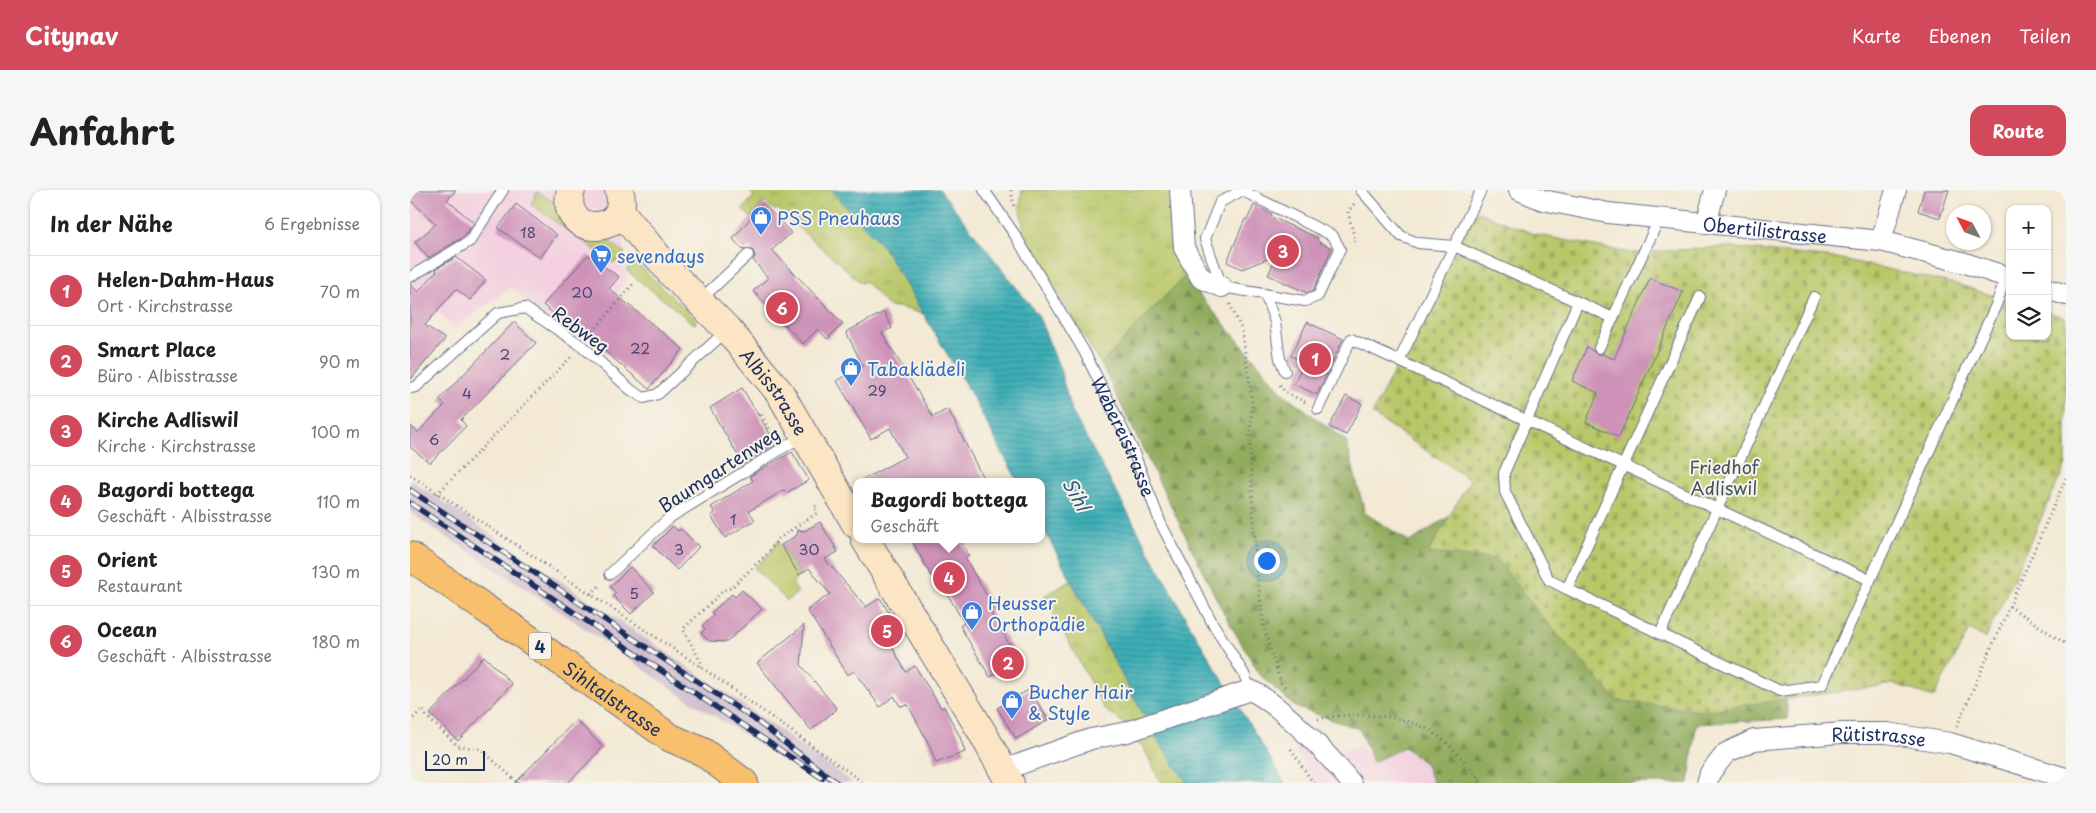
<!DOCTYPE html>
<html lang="de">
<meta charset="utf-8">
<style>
:root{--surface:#fff;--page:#f6f6f6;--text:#222;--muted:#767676;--line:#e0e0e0;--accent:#d1495b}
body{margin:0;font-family:"Playpen Sans",sans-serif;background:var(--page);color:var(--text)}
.controls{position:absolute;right:15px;top:15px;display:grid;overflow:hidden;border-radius:10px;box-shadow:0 1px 4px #0004}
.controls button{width:45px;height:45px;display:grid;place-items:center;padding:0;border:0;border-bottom:1px solid var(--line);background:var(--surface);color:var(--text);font:25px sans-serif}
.compass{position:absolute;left:1536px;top:15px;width:45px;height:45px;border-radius:50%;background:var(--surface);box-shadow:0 1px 4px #0004;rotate:311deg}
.scale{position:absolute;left:15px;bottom:12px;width:60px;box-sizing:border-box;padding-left:5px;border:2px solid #1b2f5e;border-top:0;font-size:14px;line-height:18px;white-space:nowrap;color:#1b2f5e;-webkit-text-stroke:4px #f7f3e8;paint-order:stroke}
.you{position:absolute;left:856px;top:370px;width:18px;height:18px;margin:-12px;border:4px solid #fff;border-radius:50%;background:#1a73e8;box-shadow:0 0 0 8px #1a73e833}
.badge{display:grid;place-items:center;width:32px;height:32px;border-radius:50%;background:var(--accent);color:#fff;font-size:16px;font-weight:700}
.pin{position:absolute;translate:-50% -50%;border:2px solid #fff;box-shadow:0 1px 5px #0006}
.popup{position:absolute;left:443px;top:288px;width:192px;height:65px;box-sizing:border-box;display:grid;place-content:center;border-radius:10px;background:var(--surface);filter:drop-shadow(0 1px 4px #0005);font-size:16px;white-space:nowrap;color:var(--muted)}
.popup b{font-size:19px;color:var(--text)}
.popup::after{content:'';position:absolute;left:50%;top:100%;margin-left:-10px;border:10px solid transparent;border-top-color:var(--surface)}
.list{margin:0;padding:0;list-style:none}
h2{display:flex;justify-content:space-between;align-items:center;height:65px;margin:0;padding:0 20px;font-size:21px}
h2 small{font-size:16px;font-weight:400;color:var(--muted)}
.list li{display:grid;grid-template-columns:32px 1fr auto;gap:15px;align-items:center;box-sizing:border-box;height:70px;padding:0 20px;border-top:1px solid var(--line)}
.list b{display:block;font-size:19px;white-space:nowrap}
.list p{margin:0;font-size:16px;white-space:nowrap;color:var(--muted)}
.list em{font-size:16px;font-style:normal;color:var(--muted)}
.icon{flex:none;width:28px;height:28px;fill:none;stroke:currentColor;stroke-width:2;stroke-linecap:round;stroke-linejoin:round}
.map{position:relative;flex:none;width:1656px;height:593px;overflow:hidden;border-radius:15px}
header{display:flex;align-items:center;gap:30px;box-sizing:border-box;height:70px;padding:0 25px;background:var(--accent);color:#fff}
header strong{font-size:24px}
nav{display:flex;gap:28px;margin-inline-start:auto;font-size:18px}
.intro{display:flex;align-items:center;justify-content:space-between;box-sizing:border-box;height:120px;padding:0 30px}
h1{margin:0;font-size:35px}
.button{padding:12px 22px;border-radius:15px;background:var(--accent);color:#fff;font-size:18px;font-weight:700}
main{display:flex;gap:30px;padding:0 30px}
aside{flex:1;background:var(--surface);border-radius:15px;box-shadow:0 1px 4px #0004}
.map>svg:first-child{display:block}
.built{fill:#f3cfdf}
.railway{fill:#cfbdce}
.grass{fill:url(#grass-tufts);stroke:#6a7b64}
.forest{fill:url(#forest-firs);stroke:#566e5e}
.cemetery{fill:url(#cemetery-stones);stroke:#6a7b64}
.green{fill:#b9c769;stroke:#6a7b64}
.water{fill:url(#water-rules);stroke:#2c6e8a}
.building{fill:#ce91b8}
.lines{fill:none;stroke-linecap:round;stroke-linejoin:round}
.lane-casing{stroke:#677087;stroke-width:12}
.street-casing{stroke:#677087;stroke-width:22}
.secondary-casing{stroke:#677087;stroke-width:30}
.primary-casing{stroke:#677087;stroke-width:30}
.path{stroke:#677087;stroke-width:3;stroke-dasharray:1 4;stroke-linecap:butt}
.lane{stroke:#fff;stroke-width:10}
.street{stroke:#fff;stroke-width:20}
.secondary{stroke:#fce5c4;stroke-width:28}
.primary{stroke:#f8bf6c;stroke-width:28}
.rail-casing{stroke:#1b2f5e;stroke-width:5.5}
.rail{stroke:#f7f3e8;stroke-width:4;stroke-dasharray:11;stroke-linecap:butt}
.labels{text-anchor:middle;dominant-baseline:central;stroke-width:4;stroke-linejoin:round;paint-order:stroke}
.number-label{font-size:15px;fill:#484874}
.shield{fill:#f7f3e8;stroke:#5d6a87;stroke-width:1}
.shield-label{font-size:16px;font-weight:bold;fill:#1b2f5e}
.shop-label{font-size:18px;fill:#366cbe;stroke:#f7f3e8;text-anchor:start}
.street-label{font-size:18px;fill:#1b2f5e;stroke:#f7f3e8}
.park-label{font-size:18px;fill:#425561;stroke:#f7f3e8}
.water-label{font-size:19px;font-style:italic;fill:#275b7d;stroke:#f7f3e8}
</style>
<header>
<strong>Citynav</strong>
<nav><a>Karte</a><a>Ebenen</a><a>Teilen</a></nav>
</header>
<div class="intro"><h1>Anfahrt</h1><a class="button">Route</a></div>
<main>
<aside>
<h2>In der Nähe<small>6 Ergebnisse</small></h2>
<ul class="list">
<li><span class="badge">1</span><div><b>Helen-Dahm-Haus</b><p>Ort · Kirchstrasse</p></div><em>70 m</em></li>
<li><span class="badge">2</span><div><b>Smart Place</b><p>Büro · Albisstrasse</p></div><em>90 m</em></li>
<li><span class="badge">3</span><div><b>Kirche Adliswil</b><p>Kirche · Kirchstrasse</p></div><em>100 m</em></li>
<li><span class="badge">4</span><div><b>Bagordi bottega</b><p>Geschäft · Albisstrasse</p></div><em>110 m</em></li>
<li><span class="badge">5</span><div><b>Orient</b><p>Restaurant</p></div><em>130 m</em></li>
<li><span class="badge">6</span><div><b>Ocean</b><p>Geschäft · Albisstrasse</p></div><em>180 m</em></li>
</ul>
</aside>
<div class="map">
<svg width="1656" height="593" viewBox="0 0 1656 593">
<defs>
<pattern id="grass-tufts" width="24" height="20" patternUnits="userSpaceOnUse" patternTransform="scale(1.25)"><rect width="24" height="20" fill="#b9c769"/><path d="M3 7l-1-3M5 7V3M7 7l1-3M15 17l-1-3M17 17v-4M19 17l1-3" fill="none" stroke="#9eab5d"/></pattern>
<pattern id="forest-firs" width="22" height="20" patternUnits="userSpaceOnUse" patternTransform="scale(1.25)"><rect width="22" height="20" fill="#92ac5d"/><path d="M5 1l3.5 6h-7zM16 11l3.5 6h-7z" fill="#768c50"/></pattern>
<pattern id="cemetery-stones" width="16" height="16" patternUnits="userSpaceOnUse" patternTransform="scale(1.25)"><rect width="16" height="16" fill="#b9c769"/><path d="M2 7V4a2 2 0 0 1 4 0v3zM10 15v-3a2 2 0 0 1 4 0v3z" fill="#9eab5d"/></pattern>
<pattern id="water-rules" width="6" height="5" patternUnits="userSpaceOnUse" patternTransform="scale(1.25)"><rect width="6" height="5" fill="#3daeb6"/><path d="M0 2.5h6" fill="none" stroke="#328e97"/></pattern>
</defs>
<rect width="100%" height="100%" fill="#f7f3e8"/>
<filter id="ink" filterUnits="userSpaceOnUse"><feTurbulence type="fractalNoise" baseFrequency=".02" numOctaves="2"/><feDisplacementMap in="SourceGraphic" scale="10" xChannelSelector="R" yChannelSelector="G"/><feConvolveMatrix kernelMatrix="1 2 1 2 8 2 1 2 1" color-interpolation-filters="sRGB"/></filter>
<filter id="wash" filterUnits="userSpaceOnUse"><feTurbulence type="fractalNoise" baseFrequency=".0096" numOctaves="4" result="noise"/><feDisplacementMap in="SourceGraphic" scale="20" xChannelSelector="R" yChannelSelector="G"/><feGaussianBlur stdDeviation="1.12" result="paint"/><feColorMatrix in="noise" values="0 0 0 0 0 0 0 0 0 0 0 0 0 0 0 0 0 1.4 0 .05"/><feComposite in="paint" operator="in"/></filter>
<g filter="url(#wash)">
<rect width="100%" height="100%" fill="#f3e9d4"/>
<path class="built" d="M0,0H208L217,91L175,141L166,148L151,144L101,97L45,139L0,95Z
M905,536L931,561L949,555L963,572L994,556L1015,573L1023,593H905L885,560Z"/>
<path class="railway" d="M0,289L346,523L443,593H406L371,568L274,507L148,420L9,329L0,322Z"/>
<path class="grass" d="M339,0H421L474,58L513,124L489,117H479L455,91L451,93C424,67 395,45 368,19L364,20L354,11L341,27L332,20L344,6Z
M612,0H762L767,71L774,87L691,174L615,47L610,18Z
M127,2C132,5 139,8 143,12C148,16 148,25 151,30C161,46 179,53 196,49L215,63L207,72H202L121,14Z
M224,71L284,127L286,133L284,134L216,80Z
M661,391L744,545L777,593H751L733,557L720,549L714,533L695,520L634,406Z"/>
<path class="forest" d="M774,87L873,203L936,251L955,323L1000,352L1041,325L1373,478L1378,529L1286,534L1279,593H1023L1015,573L994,557L963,572L949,539L885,517L850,485L813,422L691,174Z"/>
<path class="cemetery" d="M1066,21L1124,44L1220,63L1314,57L1427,68L1546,94L1584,106L1591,116L1594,109L1600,111V146H1637V122L1656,128V274L1576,448L1559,440L1524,507L1484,494L1291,521L1206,510L1133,428L1087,369L1018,363L1060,290L962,224Z"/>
<path class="green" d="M368,351L389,385L382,394L388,402L377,411L344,378L361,362Z"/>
<path class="water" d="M421,0H530L628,125L650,179L661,220L782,439L875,593H777L744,545L632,336V292H608L561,204L474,58Z"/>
<g id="blocks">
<path class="building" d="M0,0H46L37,10L64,33L53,47L18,68L5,52L26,34L0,10Z
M1514,0H1539L1530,28L1508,21Z
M353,13L381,43L362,60L433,134L417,149L408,139L393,154L343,101L358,88L343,70L345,67L343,61L340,58L333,60L323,49Z
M106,14L147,45L130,68L88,38Z
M844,15L862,24L861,27L908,48L907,51L922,58L903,101L897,103L858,85L867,65L832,79L817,72L835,29L837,30Z
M178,65L209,87L199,99L273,159L239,199L167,137L164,140L133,115Z
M46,67L76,90L60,110L46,99L15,135L35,149L0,190V94L8,102L27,81L26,79Z
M1240,88L1273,102L1209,247L1176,232L1188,203L1162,191L1177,157L1187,164H1192L1204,169Z
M474,122L482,138L472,143L523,227L538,219L575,292H448L495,267L480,238L461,249L427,191L453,176L436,142Z
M104,132L126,153L51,230L56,236L20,273L0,257V236L8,242L35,215L29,210Z
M897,132L933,149L907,205L884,194L894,172L881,166Z
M332,198L366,254L333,274L300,218Z
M936,206L952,214L936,245L919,237Z
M382,262L399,290L376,303L374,300L339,321L345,330L315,348L301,326L305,323L301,317L343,291L340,286Z
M410,332L428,362L415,369L456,417L470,408L487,436L475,444L496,482L505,476L531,518L534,517L550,547L555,562L526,573L520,556L498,515L490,516L484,506L470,517L444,481L438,485L397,420L420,404L399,378L389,385L371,355L387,345L388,340L394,341Z
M263,336L268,341L271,339L289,357L267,380L243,356Z
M501,349H549L559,365L555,368L584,418L580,421L609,471L580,487L550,436L554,433L526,384L521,386Z
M220,377L244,402L221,424L203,406L206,403L200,397Z
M332,400L352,419L317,452L299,451L291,443L295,439L292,436L304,425L301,423L322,404L325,407Z
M394,435L391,475L427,519L401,540L347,473Z
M74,466L102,494L48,551L20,524Z
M620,499L638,530L606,549L587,518Z
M166,530L193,557L158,593H105Z"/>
</g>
</g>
<g filter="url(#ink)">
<use href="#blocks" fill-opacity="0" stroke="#677087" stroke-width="1"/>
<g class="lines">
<g class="lane-casing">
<g id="lane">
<path id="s1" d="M574,0L605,45L674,161L722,258L751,334L803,434L834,484L840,500"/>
<path d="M951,0L991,46L1008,53L1044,56L1203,128"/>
<path d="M1071,0L989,171L1460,390"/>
<path d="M833,1L923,46L930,59L908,106L895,111L812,97L795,49L810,12L833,0"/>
<path d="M0,87L60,51L93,0"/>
<path d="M855,104L865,132L870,169L875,181"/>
<path d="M1290,107L1157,399L1370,501L1412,495L1586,115L1596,87"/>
<path d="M290,110L338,65"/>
<path d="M1189,158L1249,29"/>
<path d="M0,198L6,197L88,123L115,118L172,156L221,200L234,208L248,204L317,140"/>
<path d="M908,219L941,149L989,171"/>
<path d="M200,384L259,328L394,245"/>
<path d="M1157,399L1139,390L1095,302L1094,283L1168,112"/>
<path d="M1250,444L1404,107"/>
</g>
</g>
<g class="street-casing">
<g id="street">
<path d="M770,0L774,58L791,88L812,97"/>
<path id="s2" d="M1109,0L1133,10L1198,23L1471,51L1555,73L1600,88"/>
<path d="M1296,34L1305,0"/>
<path d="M1471,51L1486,0"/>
<path d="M1637,99L1656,105"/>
<path d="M593,580L681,549L717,542L840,500C870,514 920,566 941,593"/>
<path id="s3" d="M1297,593L1300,583L1316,563L1344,550L1432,543H1477L1540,553L1656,588"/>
</g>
</g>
<g class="secondary-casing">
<g id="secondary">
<path d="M161,0C147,49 224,47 209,0"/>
<path id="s4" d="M210,21L262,84L318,140L370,203L446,334"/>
<path d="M455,349L572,542L600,593"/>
</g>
</g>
<g class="primary-casing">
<g id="primary">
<path id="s5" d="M0,366L259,547L293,562L334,593"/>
</g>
</g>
<path class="path" d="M601,0L604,17
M944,14L938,22L945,50L944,55
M820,114L832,141L842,209L840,248L841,283L847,385L854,438L871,493L875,497
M180,145L225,92
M870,195L875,202L895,212
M348,225L350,223L364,246
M0,285L291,477L454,593
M27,304L161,167
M181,404L191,394
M1599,416L1656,454
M291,477L292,474L273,439L314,400L321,398L358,363L368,349L407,323L404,317L407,315
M908,529C942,522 994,523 1024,543C1043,556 1058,576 1072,593
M0,532L12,519L17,527L48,556L71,559L108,593
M1547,536L1656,288
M881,559L903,593"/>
<use href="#lane" class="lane"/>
<use href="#street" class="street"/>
<use href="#secondary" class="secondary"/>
<use href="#primary" class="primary"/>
<g class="rail-casing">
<path id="rail" d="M0,300L344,529L427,593
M0,313L412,588"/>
</g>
<use href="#rail" class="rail"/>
</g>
</g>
<defs>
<g id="shop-pin" transform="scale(1.125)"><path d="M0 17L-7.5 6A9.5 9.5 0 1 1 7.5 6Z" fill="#3f7fe0" stroke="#f7f3e8"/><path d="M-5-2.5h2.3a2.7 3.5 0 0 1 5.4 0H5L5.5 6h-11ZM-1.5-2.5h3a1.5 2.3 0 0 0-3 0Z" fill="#fff"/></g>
<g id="supermarket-pin" transform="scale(1.125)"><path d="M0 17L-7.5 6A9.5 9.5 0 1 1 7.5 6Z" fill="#3f7fe0" stroke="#f7f3e8"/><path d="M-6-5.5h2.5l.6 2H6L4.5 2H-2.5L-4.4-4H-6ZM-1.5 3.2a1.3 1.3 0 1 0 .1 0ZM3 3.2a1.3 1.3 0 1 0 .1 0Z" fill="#fff"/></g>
</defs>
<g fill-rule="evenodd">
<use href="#shop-pin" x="351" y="27"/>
<use href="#supermarket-pin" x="191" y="65"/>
<use href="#shop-pin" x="441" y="178"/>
<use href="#shop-pin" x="562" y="422"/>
<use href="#shop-pin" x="602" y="511"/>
</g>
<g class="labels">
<g class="number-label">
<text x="118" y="41">18</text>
<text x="172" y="101">20</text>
<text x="230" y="157">22</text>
<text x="95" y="163">2</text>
<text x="467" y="199">29</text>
<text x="57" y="202">4</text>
<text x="24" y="248">6</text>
<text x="323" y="328">1</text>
<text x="269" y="358">3</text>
<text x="399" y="358">30</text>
<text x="224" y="402">5</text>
</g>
<rect class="shield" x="119" y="442.5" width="22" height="27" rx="4"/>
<g class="shield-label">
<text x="130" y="456">4</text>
</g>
<g class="shop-label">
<text x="367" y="27">PSS Pneuhaus</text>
<text x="207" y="65">sevendays</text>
<text x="457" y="178">Tabaklädeli</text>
<text x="578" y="412">Heusser<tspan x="578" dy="21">Orthopädie</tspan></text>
<text x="618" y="501">Bucher Hair<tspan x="618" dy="21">&amp; Style</tspan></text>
</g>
<g class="street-label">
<text stroke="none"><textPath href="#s2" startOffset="250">Obertilistrasse</textPath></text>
<text transform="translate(171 139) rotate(36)">Rebweg</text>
<text stroke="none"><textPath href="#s4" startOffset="238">Albisstrasse</textPath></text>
<text stroke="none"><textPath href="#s1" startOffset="284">Webereistrasse</textPath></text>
<text transform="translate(309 279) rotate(-33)">Baumgartenweg</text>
<text stroke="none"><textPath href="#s5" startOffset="248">Sihltalstrasse</textPath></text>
<text stroke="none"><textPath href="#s3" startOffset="192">Rütistrasse</textPath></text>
</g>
<g class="park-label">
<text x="1314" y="276">Friedhof<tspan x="1314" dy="21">Adliswil</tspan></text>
</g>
<g class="water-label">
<text transform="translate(667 304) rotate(61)">Sihl</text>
</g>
</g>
</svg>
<div class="controls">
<button>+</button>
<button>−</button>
<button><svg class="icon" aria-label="layers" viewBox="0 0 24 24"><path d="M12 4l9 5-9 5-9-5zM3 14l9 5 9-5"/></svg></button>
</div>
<svg class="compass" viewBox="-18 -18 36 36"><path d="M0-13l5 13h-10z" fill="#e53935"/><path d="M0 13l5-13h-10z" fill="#767676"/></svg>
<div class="scale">20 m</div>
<div class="you"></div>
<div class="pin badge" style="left:905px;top:169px">1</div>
<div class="pin badge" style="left:598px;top:473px">2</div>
<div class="pin badge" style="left:873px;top:61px">3</div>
<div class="pin badge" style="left:539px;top:388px">4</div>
<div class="popup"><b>Bagordi bottega</b>Geschäft</div>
<div class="pin badge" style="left:477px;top:441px">5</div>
<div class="pin badge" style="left:372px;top:118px">6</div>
</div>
</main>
